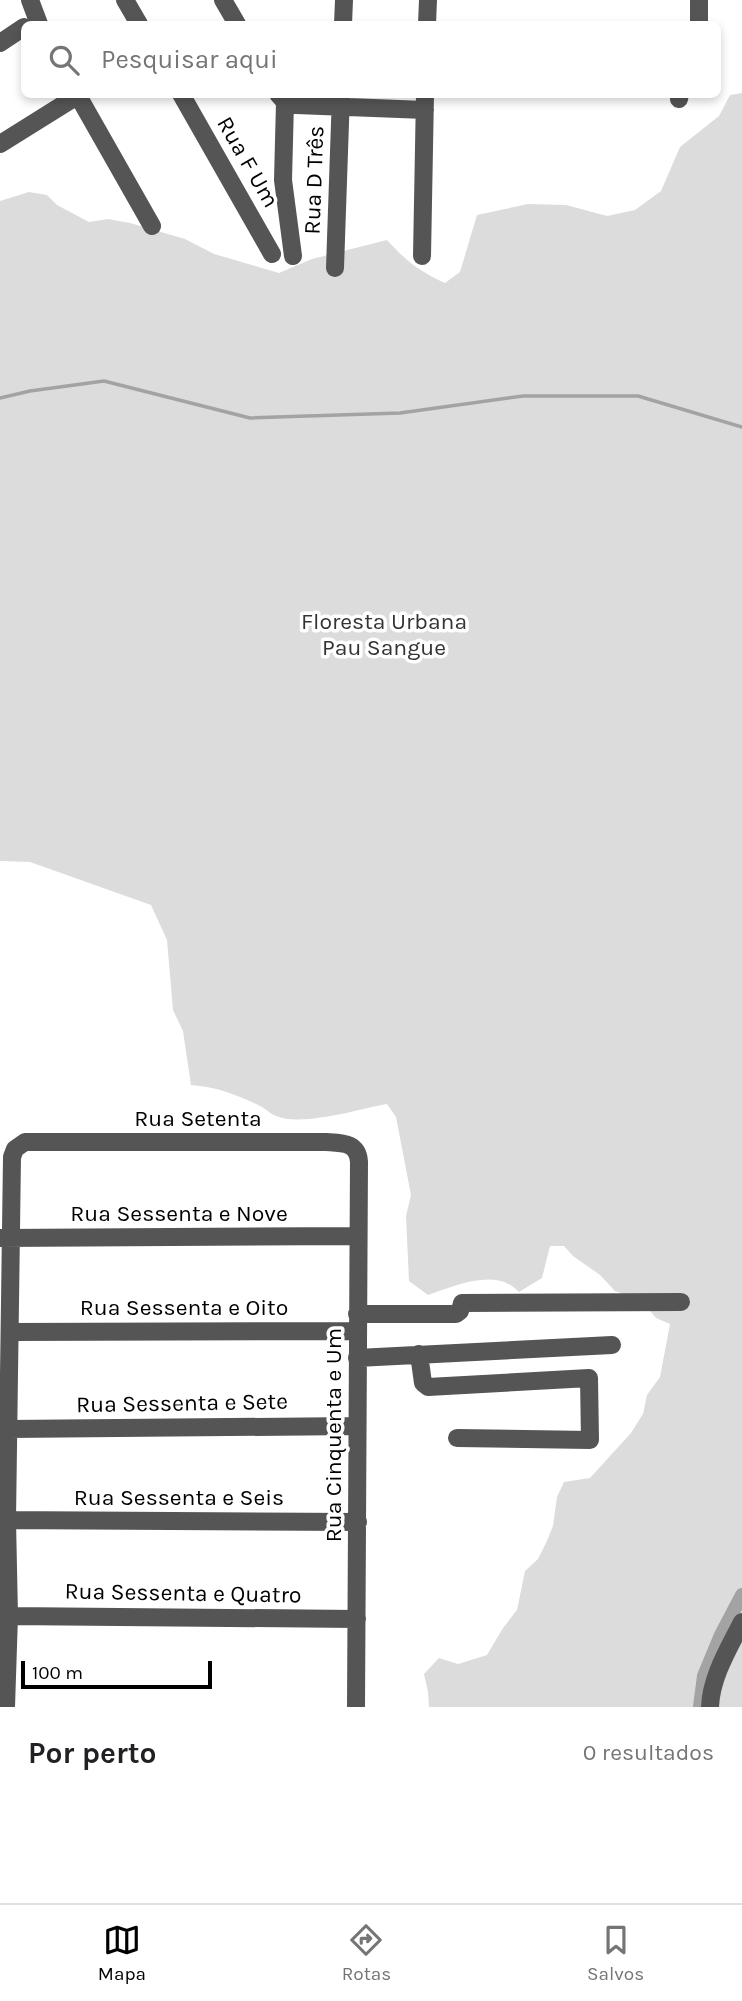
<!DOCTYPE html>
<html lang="pt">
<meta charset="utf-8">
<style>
:root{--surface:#fff;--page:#f2f2f2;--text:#202124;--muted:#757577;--line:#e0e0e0;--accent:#000}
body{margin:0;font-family:Karla,sans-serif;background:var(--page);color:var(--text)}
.scale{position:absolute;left:21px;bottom:18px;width:191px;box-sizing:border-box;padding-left:7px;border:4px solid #000;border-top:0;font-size:19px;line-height:24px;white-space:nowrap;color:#000;-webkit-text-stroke:5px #fff;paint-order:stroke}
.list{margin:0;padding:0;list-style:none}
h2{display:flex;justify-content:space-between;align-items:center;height:91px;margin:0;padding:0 28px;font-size:30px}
h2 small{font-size:23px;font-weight:400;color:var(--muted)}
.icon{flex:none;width:38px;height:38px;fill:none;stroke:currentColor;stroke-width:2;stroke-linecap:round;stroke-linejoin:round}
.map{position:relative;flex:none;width:742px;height:1707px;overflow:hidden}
.search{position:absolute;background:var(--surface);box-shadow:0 4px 10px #0003;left:21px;right:21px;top:21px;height:77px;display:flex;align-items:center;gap:18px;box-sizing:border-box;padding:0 24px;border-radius:10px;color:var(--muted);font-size:26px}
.sheet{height:196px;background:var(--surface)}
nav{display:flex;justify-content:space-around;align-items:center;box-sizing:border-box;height:98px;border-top:2px solid var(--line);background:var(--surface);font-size:19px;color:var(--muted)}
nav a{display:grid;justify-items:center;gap:4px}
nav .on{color:var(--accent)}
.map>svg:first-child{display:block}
.green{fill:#dcdcdc}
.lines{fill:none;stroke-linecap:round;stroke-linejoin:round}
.stream{stroke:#a3a3a3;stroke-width:3.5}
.canal{stroke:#a3a3a3;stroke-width:14}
.minor{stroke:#555;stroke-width:18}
.labels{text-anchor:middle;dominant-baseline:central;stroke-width:7;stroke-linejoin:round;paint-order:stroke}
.street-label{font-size:23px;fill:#000;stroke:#fff}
.park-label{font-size:23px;fill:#333;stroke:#fff}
</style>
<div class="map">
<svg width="742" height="1707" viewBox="0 0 742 1707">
<rect width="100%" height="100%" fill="#fff"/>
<path class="green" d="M742,93V1707H429L428,1692L424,1674L439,1658L458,1664L487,1655L503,1628L517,1610L525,1571L538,1559L546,1543L553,1526L557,1497L564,1482L590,1478L631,1433L643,1414L647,1395L660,1377L670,1324L656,1318L641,1300L615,1291L600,1275L573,1256L564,1246H550L542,1278L519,1292C496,1267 456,1286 428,1295L409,1281L406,1216L411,1195L396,1117L387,1104C359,1109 301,1127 276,1116C271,1114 267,1110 262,1107C238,1095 217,1087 191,1085L183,1031L173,1010L167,940L151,905L30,862L0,861V201L29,192L47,195L57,205L89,222L108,219L130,223L185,239L214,254L279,273L312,259L387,240C406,261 419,271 445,283L460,272L477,215L528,204L566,205L607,216L635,210L661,191L680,147L719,116L730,95Z"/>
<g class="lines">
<path class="stream" d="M0,398L30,391L104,381L250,418L400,413L523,396H638L742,427"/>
<path class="canal" d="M700,1707L704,1676L721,1635L742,1595"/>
<path class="minor" d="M30,0L39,24
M125,0L139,24
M223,0L237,24
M699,0V24
M343,24L344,0
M427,24L428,0
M0,43L24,27
M77,94L152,226
M181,94L272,254
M278,94L285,102L296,105L425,110
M679,99L680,94
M285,102L283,180L293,256
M0,144L77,96
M422,256L425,94
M335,268L341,94
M0,1238L357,1236
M357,1314H456L460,1311L462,1303L681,1302
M10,1332L357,1331
M419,1354L423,1383L428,1387L589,1378L590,1440L457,1438
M357,1358L612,1345
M8,1429L357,1426
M0,1520L358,1522
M9,1616L357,1619
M6,1707L9,1616L7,1520L12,1157L15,1149L25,1142H326C342,1143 358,1142 359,1162L356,1707
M710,1707C711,1677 729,1648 742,1622"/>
</g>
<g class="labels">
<g class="street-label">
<text transform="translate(248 162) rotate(60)">Rua F Um</text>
<text transform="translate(314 180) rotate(-88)">Rua D Três</text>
<text x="198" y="1118">Rua Setenta</text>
<text x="179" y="1213">Rua Sessenta e Nove</text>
<text x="184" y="1307">Rua Sessenta e Oito</text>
<text transform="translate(182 1403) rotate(-1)">Rua Sessenta e Sete</text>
<text transform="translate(333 1435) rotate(-90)">Rua Cinquenta e Um</text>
<text x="179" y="1497">Rua Sessenta e Seis</text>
<text transform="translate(183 1593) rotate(1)">Rua Sessenta e Quatro</text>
</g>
<g class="park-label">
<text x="384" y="621">Floresta Urbana<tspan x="384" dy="26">Pau Sangue</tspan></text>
</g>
</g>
</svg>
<div class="scale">100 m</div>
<div class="search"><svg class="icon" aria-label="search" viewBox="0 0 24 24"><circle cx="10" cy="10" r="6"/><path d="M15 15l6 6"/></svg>Pesquisar aqui</div>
</div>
<section class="sheet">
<h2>Por perto<small>0 resultados</small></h2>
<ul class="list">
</ul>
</section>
<nav>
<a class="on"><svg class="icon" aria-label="map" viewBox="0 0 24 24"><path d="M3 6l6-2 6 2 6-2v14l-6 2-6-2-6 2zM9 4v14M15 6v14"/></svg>Mapa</a>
<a><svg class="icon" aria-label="directions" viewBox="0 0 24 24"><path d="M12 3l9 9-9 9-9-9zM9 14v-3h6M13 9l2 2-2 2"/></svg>Rotas</a>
<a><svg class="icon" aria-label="saved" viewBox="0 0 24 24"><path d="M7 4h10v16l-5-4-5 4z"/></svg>Salvos</a>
</nav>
